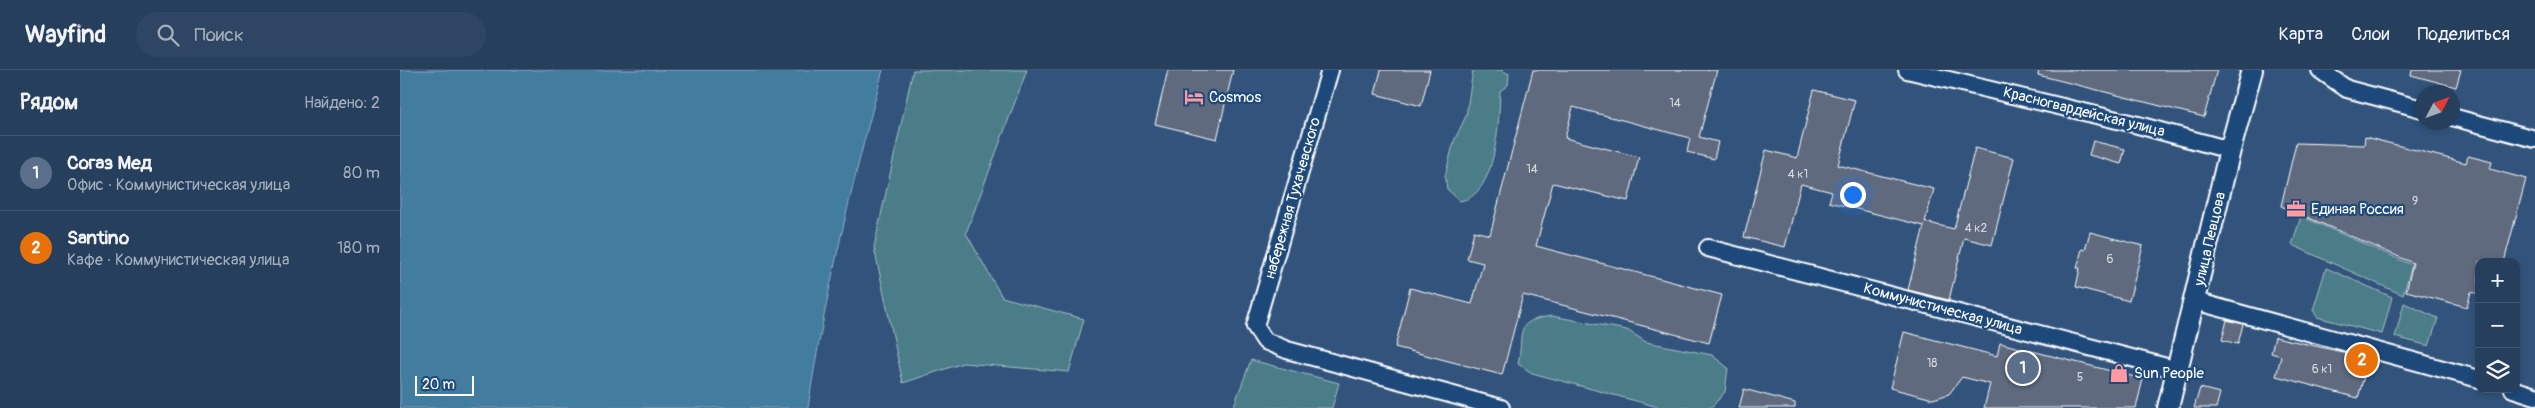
<!DOCTYPE html>
<html lang="ru">
<meta charset="utf-8">
<style>
:root{--surface:#263f5d;--page:#2e4663;--text:#f1f3f6;--muted:#a4afbc;--line:#425872;--accent:#ff9aa2}
body{margin:0;font-family:Pangolin,sans-serif;background:var(--page);color:var(--text)}
.controls{position:absolute;right:15px;bottom:15px;display:grid;overflow:hidden;border-radius:10px;box-shadow:0 2px 8px #0003}
.controls button{width:45px;height:45px;display:grid;place-items:center;padding:0;border:0;border-bottom:1px solid var(--line);background:var(--surface);color:var(--text);font:25px sans-serif}
.compass{position:absolute;left:2015px;top:15px;width:45px;height:45px;border-radius:50%;background:var(--surface);box-shadow:0 2px 8px #0003;rotate:49deg}
.scale{position:absolute;left:15px;bottom:12px;width:59px;box-sizing:border-box;padding-left:5px;border:2px solid #fff;border-top:0;font-size:14px;line-height:18px;white-space:nowrap;color:#fff;-webkit-text-stroke:4px #1f4a7a;paint-order:stroke}
.you{position:absolute;left:1452px;top:124px;width:18px;height:18px;margin:-12px;border:4px solid #fff;border-radius:50%;background:#1a73e8;box-shadow:0 0 0 8px #1a73e833}
.badge{display:grid;place-items:center;width:32px;height:32px;border-radius:50%;background:var(--accent);color:#fff;font-size:16px;font-weight:700}
.pin{position:absolute;translate:-50% -50%;border:2px solid #fff;box-shadow:0 1px 5px #0006}
.list{margin:0;padding:0;list-style:none}
h2{display:flex;justify-content:space-between;align-items:center;height:65px;margin:0;padding:0 20px;font-size:21px}
h2 small{font-size:16px;font-weight:400;color:var(--muted)}
.list li{display:grid;grid-template-columns:32px 1fr auto;gap:15px;align-items:center;box-sizing:border-box;height:75px;padding:0 20px;border-top:1px solid var(--line)}
.list b{display:block;font-size:19px;white-space:nowrap}
.list p{margin:0;font-size:16px;white-space:nowrap;color:var(--muted)}
.list em{font-size:16px;font-style:normal;color:var(--muted)}
.icon{flex:none;width:28px;height:28px;fill:none;stroke:currentColor;stroke-width:2;stroke-linecap:round;stroke-linejoin:round}
.map{position:relative;flex:none;width:2135px;height:338px;overflow:hidden}
header{display:flex;align-items:center;gap:30px;box-sizing:border-box;height:70px;padding:0 25px;background:var(--surface);border-bottom:1px solid var(--line)}
header strong{font-size:24px}
nav{display:flex;gap:28px;margin-inline-start:auto;font-size:18px}
.search{width:350px;height:45px;background:var(--page);display:flex;align-items:center;gap:12px;box-sizing:border-box;padding:0 18px;border-radius:28px;color:var(--muted);font-size:19px}
main{display:flex}
aside{flex:1;background:var(--surface)}
.map>svg:first-child{display:block}
.green{fill:#4b7d89;stroke:#a5bec4}
.water{fill:#437b9f;stroke:#8eb0c5}
.building{fill:#606b7f;stroke:#fff}
.lines{fill:none;stroke-linecap:round;stroke-linejoin:round}
.minor-casing{stroke:#fff;stroke-width:20}
.tertiary-casing{stroke:#fff;stroke-width:24}
.minor{stroke:#1f4a7a;stroke-width:16}
.tertiary{stroke:#1f4a7a;stroke-width:20}
.labels{text-anchor:middle;dominant-baseline:central;stroke-width:4.5;stroke-linejoin:round;paint-order:stroke}
.number-label{font-size:12px;fill:#d7dadf}
.poi-label{font-size:15px;fill:#fff;stroke:#1f4a7a;text-anchor:start}
.street-label{font-size:15px;fill:#fff;stroke:#1f4a7a}
</style>
<header>
<strong>Wayfind</strong>
<div class="search"><svg class="icon" aria-label="search" viewBox="0 0 24 24"><circle cx="10" cy="10" r="6"/><path d="M15 15l6 6"/></svg>Поиск</div>
<nav><a>Карта</a><a>Слои</a><a>Поделиться</a></nav>
</header>
<main>
<aside>
<h2>Рядом<small>Найдено: 2</small></h2>
<ul class="list">
<li><span class="badge" style="background:#5c6f8a">1</span><div><b>Согаз Мед</b><p>Офис · Коммунистическая улица</p></div><em>80 m</em></li>
<li><span class="badge" style="background:#e8710a">2</span><div><b>Santino</b><p>Кафе · Коммунистическая улица</p></div><em>180 m</em></li>
</ul>
</aside>
<div class="map">
<svg width="2135" height="338" viewBox="0 0 2135 338">
<rect width="100%" height="100%" fill="#32547c"/>
<filter id="ink" filterUnits="userSpaceOnUse"><feTurbulence type="fractalNoise" baseFrequency=".02" numOctaves="2"/><feDisplacementMap in="SourceGraphic" scale="10" xChannelSelector="R" yChannelSelector="G"/><feConvolveMatrix kernelMatrix="1 2 1 2 8 2 1 2 1" color-interpolation-filters="sRGB"/></filter>
<g filter="url(#ink)">
<path class="green" d="M513,0H627L566,163L602,227L684,249L669,302L563,293L503,313L474,177Z
M1073,0H1101L1109,4L1108,15L1100,21C1099,50 1097,126 1060,131L1047,119L1045,106L1054,71L1066,46Z
M1901,146L2012,195L2003,225L1892,175Z
M1926,198L1992,227L1982,264L1917,247L1913,240Z
M2004,233L2038,248L2029,276L1995,267Z
M1152,246L1227,260L1246,272L1312,285L1328,298L1325,322L1311,338H1262L1132,303L1118,294C1125,264 1111,251 1152,246Z
M851,290L939,313L932,338H833Z"/>
<path class="water" d="M0,0H483C453,111 425,224 408,338H0Z"/>
<path class="building" d="M768,0H833L817,69L755,54Z
M981,0H1030L1021,36L975,24Z
M1133,0H1317L1299,67L1318,72L1314,89L1287,82L1290,68L1173,37L1165,68L1239,87L1228,131L1153,113L1136,176L1322,225L1309,273L1123,225L1102,305L995,277L1010,218L1072,234L1083,193L1067,189L1074,161L1090,165Z
M1639,0H1817L1804,47L1638,5Z
M2012,0H2061L2056,17L2011,5Z
M1414,20L1455,30L1438,95L1534,119L1525,152L1554,159L1575,78L1614,88L1592,175L1564,168L1549,230L1508,220L1524,156L1429,132L1432,122L1401,114L1385,177L1344,167L1366,80L1397,88Z
M1965,67L2066,93L2068,86L2092,92L2090,99L2126,109L2104,192H2079V224L2071,222L2067,237L2006,221L2013,193L1881,136L1896,73L1964,75Z
M1693,71L1725,79L1721,94L1689,85Z
M1690,162L1743,176L1729,231L1676,217L1680,198H1677L1682,179L1685,180Z
M1827,250L1843,254L1838,274L1822,270Z
M1504,262L1597,286L1600,273L1743,309L1736,338H1584L1590,314L1562,307L1549,324L1533,329L1490,318Z
M1875,267L1947,283L1946,286L1968,292L1958,328L1876,306L1881,286L1871,283Z
M1800,318L1820,323L1816,338H1794Z
M1344,319L1395,333V338H1339Z"/>
<g class="lines">
<g class="minor-casing">
<path id="minor" d="M930,0L855,256L865,271L887,280L1101,338
M1507,0L1738,55L1830,80
M1920,0L1947,19L2022,39
M2052,47L2135,69
M1308,178L1778,300
M1795,231L2079,309
M2113,319L2135,326"/>
</g>
<g class="tertiary-casing">
<path id="tertiary" d="M1768,338L1830,80L1852,0"/>
</g>
<use href="#minor" class="minor"/>
<use href="#tertiary" class="tertiary"/>
</g>
</g>
<defs>
<g id="hotel-bare" transform="scale(1.5)"><path d="M-6-4.5h1.5V1H6V5H4.5V3h-9V5H-6ZM-4 0a1.8 1.8 0 1 1 3.6 0ZM.5 0V-2.5h3Q6-2.5 6 0Z" fill="#ff9aa2" stroke="#1f4a7a" stroke-width="2.5" paint-order="stroke"/></g>
<g id="office-bare" transform="scale(1.5)"><path d="M-6-3h4V-5.5h4V-3h4V5H-6ZM-1-4.5V-3h2v-1.5ZM-6 0V1H6V0Z" fill="#ff9aa2" stroke="#1f4a7a" stroke-width="2.5" paint-order="stroke"/></g>
<g id="shop-bare" transform="scale(1.5)"><path d="M-5-2.5h2.3a2.7 3.5 0 0 1 5.4 0H5L5.5 6h-11ZM-1.5-2.5h3a1.5 2.3 0 0 0-3 0Z" fill="#ff9aa2" stroke="#1f4a7a" stroke-width="2.5" paint-order="stroke"/></g>
</defs>
<g fill-rule="evenodd">
<use href="#hotel-bare" x="794" y="27"/>
<use href="#office-bare" x="1896" y="139"/>
<use href="#shop-bare" x="1719" y="303"/>
</g>
<g class="labels">
<g class="number-label">
<text x="1275" y="33">14</text>
<text x="1132" y="99">14</text>
<text x="1398" y="104">4 к1</text>
<text x="2015" y="131">9</text>
<text x="1576" y="158">4 к2</text>
<text x="1710" y="189">6</text>
<text x="1532" y="293">18</text>
<text x="1922" y="299">6 к1</text>
<text x="1680" y="307">5</text>
</g>
<g class="poi-label">
<text x="809" y="27">Cosmos</text>
<text x="1911" y="139">Единая Россия</text>
<text x="1734" y="303">Sun People</text>
</g>
<g class="street-label">
<text transform="translate(1684 42) rotate(14)">Красногвардейская улица</text>
<text transform="translate(893 128) rotate(-74)">набережная Тухачевского</text>
<text transform="translate(1810 169) rotate(-77)">улица Певцова</text>
<text transform="translate(1543 239) rotate(15)">Коммунистическая улица</text>
</g>
</g>
</svg>
<div class="controls">
<button>+</button>
<button>−</button>
<button><svg class="icon" aria-label="layers" viewBox="0 0 24 24"><path d="M12 4l9 5-9 5-9-5zM3 14l9 5 9-5"/></svg></button>
</div>
<svg class="compass" viewBox="-18 -18 36 36"><path d="M0-13l5 13h-10z" fill="#e53935"/><path d="M0 13l5-13h-10z" fill="#a4afbc"/></svg>
<div class="scale">20 m</div>
<div class="you"></div>
<div class="pin badge" style="left:1623px;top:298px;background:#5c6f8a">1</div>
<div class="pin badge" style="left:1962px;top:290px;background:#e8710a">2</div>
</div>
</main>
